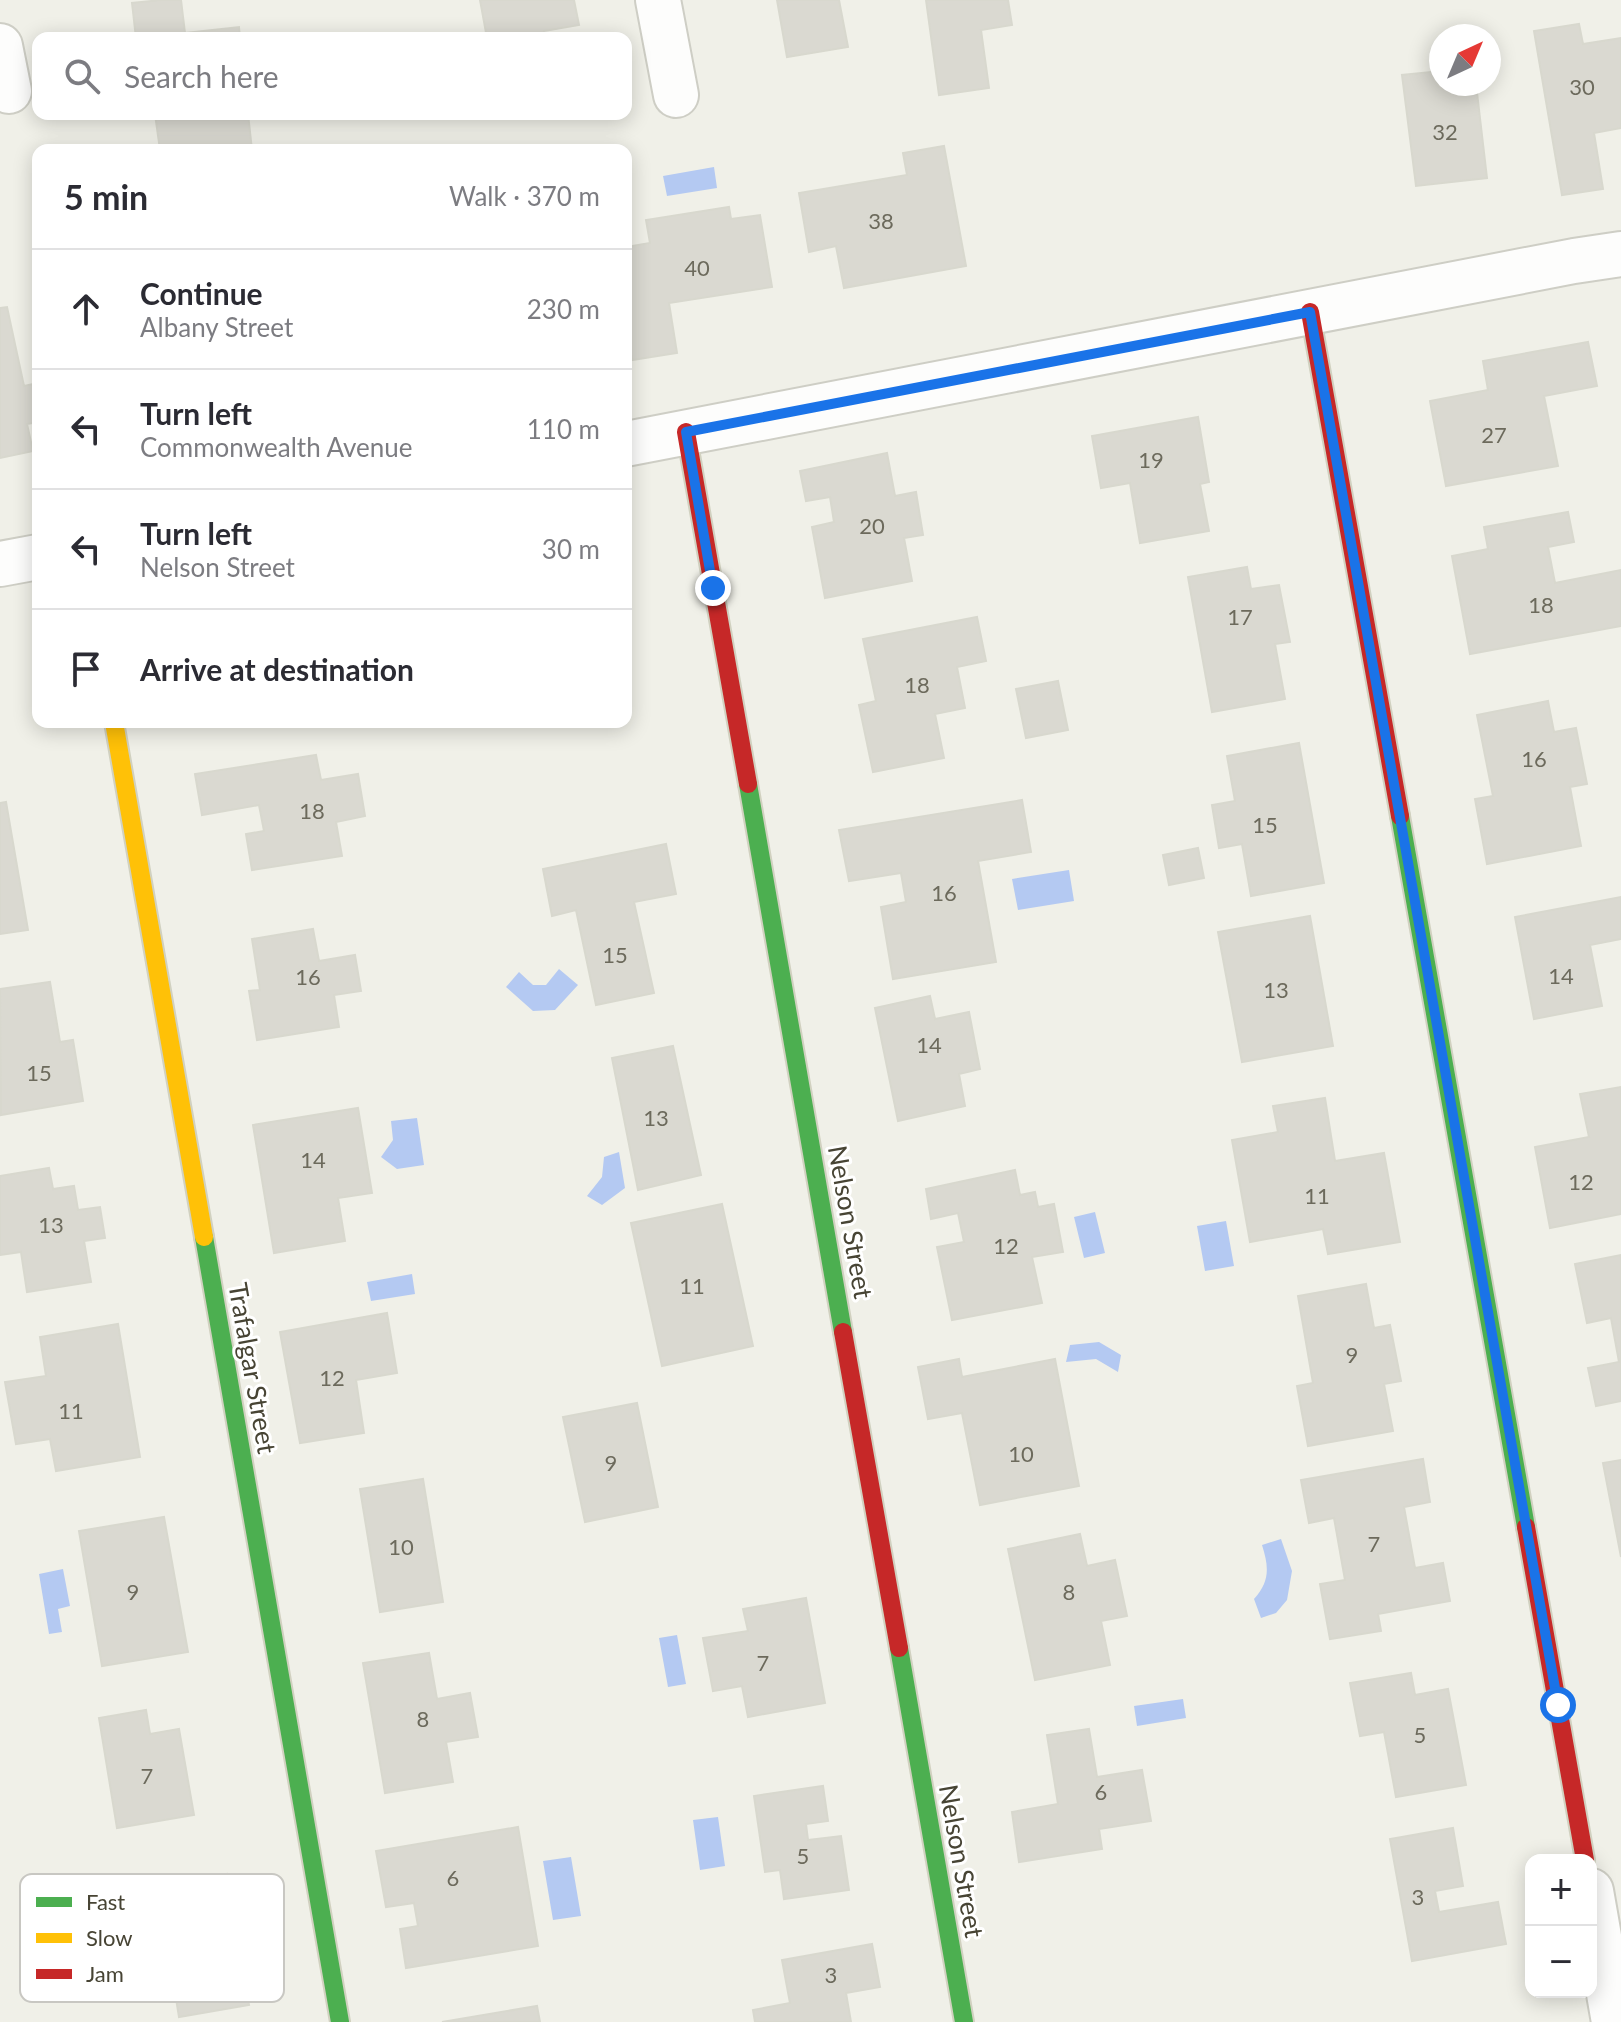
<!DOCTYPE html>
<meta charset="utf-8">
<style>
:root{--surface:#fff;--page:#f2f2f3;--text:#2b2b33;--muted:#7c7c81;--line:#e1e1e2}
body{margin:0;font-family:Lato,sans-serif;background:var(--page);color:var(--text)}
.controls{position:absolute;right:24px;bottom:24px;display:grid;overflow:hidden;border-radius:16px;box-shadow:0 4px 20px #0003}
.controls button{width:72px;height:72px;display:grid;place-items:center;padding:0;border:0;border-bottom:2px solid var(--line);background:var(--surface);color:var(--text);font:40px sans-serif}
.compass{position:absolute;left:1429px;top:24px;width:72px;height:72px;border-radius:50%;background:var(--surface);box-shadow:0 4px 20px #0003;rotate:44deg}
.stop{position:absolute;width:24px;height:24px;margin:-18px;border:6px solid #1a73e8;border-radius:50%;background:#fff}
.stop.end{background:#1a73e8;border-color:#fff;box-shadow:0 2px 8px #0008}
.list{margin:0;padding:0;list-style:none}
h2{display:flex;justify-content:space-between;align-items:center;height:104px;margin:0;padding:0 32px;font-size:34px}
h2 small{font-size:26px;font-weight:400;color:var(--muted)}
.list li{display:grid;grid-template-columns:52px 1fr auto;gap:24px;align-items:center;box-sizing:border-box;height:120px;padding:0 32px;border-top:2px solid var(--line)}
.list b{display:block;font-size:30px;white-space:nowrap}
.list p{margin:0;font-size:26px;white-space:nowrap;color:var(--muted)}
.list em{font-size:26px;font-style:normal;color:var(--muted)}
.icon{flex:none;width:44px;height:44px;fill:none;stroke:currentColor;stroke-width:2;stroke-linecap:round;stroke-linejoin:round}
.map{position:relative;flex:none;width:1621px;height:2022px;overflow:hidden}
.search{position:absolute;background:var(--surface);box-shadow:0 4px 20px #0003;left:32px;top:32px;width:600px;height:88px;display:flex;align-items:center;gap:20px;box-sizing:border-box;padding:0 28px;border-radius:16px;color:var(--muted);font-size:30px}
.panel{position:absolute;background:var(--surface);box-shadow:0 4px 20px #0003;left:32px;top:144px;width:600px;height:584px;border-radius:16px}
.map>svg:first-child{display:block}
.water{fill:#b4c9f2}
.building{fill:#dad9d1;stroke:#d8d8ce;stroke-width:2}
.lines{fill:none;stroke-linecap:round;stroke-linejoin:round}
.street-casing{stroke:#cecec5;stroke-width:48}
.fast-casing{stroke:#d1d1c0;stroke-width:22}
.slow-casing{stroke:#d1d1c0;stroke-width:22}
.jam-casing{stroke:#d1d1c0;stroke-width:22}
.street{stroke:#fdfdfc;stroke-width:44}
.fast{stroke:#4caf50;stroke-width:18}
.slow{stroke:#ffc107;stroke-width:18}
.jam{stroke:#c62828;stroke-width:18}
.route{stroke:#1a73e8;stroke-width:10}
.labels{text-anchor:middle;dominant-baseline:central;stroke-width:6;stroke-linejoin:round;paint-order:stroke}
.number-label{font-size:22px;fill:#6c6a5c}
.street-label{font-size:26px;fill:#474434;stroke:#fff}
.key{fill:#fff;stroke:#c8c7c2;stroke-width:2}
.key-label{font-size:22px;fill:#474434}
</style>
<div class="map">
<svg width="1621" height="2022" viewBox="0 0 1621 2022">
<rect width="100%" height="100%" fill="#f0f0e8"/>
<path class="water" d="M714,167L717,188L667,196L663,176Z
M1069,870L1074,901L1018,910L1012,879Z
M559,969L578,985L555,1010L533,1011L506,987L519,972L533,985H546Z
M417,1118L424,1165L397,1169L381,1157L393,1140L391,1121Z
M619,1152L625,1188L602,1205L587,1196L602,1177L604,1157Z
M1095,1212L1105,1253L1084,1258L1074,1217Z
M1226,1221L1234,1266L1205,1271L1197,1226Z
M412,1274L415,1294L371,1301L367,1282Z
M1099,1342L1121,1355L1118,1372L1096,1359L1066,1362L1070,1345Z
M1281,1539L1292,1571L1287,1600L1276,1613L1261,1618L1254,1599C1270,1581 1269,1567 1262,1545Z
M63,1569L70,1606L58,1609L62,1632L49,1634L39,1574Z
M677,1635L686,1684L668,1687L659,1638Z
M1183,1699L1186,1718L1137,1726L1134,1706Z
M718,1817L725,1866L700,1870L693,1820Z
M571,1857L581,1916L553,1920L543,1861Z"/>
<path class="building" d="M161,0H181L185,33L239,27L240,38H136L132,3Z
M480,0H574L579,25L544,31L546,38H487Z
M777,0H839L848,47L787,57Z
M926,0H1008L1012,25L981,30L989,88L939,95Z
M1579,24L1583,44L1621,38V128L1594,133L1603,189L1562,195L1534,31Z
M1441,71V84H1476L1487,178L1416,186L1402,75Z
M155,114H248L252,150H160Z
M944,146L966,266L844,288L836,246L809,252L799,193L907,175L903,153Z
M729,207L731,219L760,215L772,287L669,303L677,353L632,360L626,326V247L650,243L646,220Z
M7,307L24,386L38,383V422L27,424L33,451L0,458V308Z
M1588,342L1597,386L1544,396L1558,466L1446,486L1430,401L1488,390L1483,361Z
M1198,417L1209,482L1200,484L1209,531L1140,543L1130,483L1101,488L1092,436Z
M887,453L895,496L916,492L923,535L904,538L912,581L825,598L812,527L834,522L830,497L806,501L800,471Z
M1568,512L1574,542L1548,547L1555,583L1621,570V626L1470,654L1452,556L1488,549L1484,527Z
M1247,567L1251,589L1279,585L1290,642L1275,644L1285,699L1212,712L1188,577Z
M977,617L986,661L957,667L965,708L935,714L944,758L873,772L859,705L876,701L863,639Z
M1058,681L1068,730L1026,738L1016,689Z
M1548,701L1554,732L1576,728L1587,784L1570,787L1581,846L1487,864L1475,799L1493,796L1477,715Z
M1299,743L1324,883L1251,896L1242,844L1219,848L1212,805L1235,801L1227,756Z
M316,755L321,780L358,774L365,816L336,822L342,856L252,870L246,834L264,831L259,805L202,815L195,774Z
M1022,800L1031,852L978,861L996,962L893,979L881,907L906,902L901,873L849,881L839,830Z
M6,802L28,930L0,934V803Z
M666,844L676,894L634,902L654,993L596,1005L576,910L552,916L543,869Z
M1198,848L1204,878L1169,885L1163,855Z
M1621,897V939L1590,945L1602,1006L1534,1019L1515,917Z
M1310,916L1333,1046L1242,1062L1218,932Z
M313,929L319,961L355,955L361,991L334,995L339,1027L257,1040L249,991L260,990L252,939Z
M50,982L60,1042L73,1040L83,1101L1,1115L0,989Z
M930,996L935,1019L969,1012L980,1069L959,1074L965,1106L898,1121L875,1008Z
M673,1046L701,1175L638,1190L612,1058Z
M1621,1087V1214L1550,1228L1535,1147L1589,1137L1580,1094Z
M1325,1098L1335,1161L1384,1153L1400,1242L1328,1254L1323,1229L1250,1242L1232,1140L1278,1132L1273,1106Z
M358,1108L372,1193L338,1198L345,1241L274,1253L253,1125Z
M49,1168L53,1189L74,1186L78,1210L100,1207L105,1238L84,1241L91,1282L27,1292L21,1252L0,1255V1176Z
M1015,1170L1020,1195L1035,1192L1038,1207L1054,1204L1063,1252L1032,1257L1042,1303L952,1320L937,1247L964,1242L958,1213L931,1219L926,1189Z
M722,1204L753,1346L662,1366L631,1223Z
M1621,1255V1401L1596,1406L1588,1368L1619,1362L1611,1318L1587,1323L1575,1264Z
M1366,1284L1374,1328L1390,1325L1401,1381L1384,1384L1393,1431L1308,1446L1297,1386L1313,1383L1298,1296Z
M387,1313L397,1373L356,1380L364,1433L300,1443L280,1332Z
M118,1324L140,1457L56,1471L50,1439L16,1444L5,1382L46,1376L40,1337Z
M959,1359L962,1377L1055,1359L1079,1486L980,1505L962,1413L928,1419L918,1367Z
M637,1403L658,1507L585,1522L563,1417Z
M1423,1459L1430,1502L1404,1507L1415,1568L1443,1563L1450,1601L1378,1614L1381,1631L1330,1639L1320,1584L1345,1580L1334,1518L1309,1523L1301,1480Z
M1621,1460V1557L1603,1463Z
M423,1479L443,1602L380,1612L360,1489Z
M164,1517L188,1652L102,1666L79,1531Z
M1080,1534L1087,1566L1115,1560L1127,1616L1101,1621L1110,1665L1035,1680L1008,1549Z
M806,1598L825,1703L748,1717L742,1686L713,1691L703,1638L748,1631L743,1609Z
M429,1653L437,1699L470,1693L478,1737L446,1742L453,1782L385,1793L363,1663Z
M1411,1673L1415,1695L1448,1689L1466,1785L1396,1797L1384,1732L1360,1736L1350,1683Z
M146,1710L150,1734L179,1729L194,1815L117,1828L99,1718Z
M1089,1729L1097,1777L1142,1770L1151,1821L1099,1829L1102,1849L1019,1862L1012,1812L1058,1804L1047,1735Z
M823,1786L828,1821L806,1824L808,1840L841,1836L849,1890L784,1899L780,1870L765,1872L754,1796Z
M518,1827L538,1946L406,1968L400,1929L418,1926L414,1903L386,1907L376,1851Z
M1453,1828L1463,1886L1435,1891L1439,1912L1498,1902L1506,1944L1412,1961L1390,1839Z
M227,1874L249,2005L179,2017L174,1986L157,1988L140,1888Z
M872,1944L880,1987L846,1993L851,2022H755L753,2010L790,2003L782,1960Z
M537,2006L540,2022H442Z"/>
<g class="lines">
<g class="street-casing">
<path id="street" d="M658,0L676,95
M0,46L9,91
M626,444L1574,261L1621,254
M0,564L38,557
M1591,1891L1614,2022"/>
</g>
<g class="fast-casing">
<path id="fast" d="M748,784L843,1332
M1400,816L1526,1527
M204,1237L340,2022
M899,1648L964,2022"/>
</g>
<g class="slow-casing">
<path id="slow" d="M114,722L204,1237"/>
</g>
<g class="jam-casing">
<path id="jam" d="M1310,312L1400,816
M686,432L748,784
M843,1332L899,1648
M1526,1527L1585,1860"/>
</g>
<use href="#street" class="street"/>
<use href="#fast" class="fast"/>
<use href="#slow" class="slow"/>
<use href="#jam" class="jam"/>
</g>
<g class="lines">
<path class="route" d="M713,588L686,432L1310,312L1558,1705"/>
</g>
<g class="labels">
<g class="number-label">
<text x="1582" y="86">30</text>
<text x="1445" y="131">32</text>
<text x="881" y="220">38</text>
<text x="697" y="267">40</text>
<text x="1494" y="434">27</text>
<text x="1151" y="459">19</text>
<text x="872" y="525">20</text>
<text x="1541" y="604">18</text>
<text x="1240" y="616">17</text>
<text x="917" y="684">18</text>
<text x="1534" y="758">16</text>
<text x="312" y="810">18</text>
<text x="1265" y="824">15</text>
<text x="944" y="892">16</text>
<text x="615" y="954">15</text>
<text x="1561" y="975">14</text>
<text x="308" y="976">16</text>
<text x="1276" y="989">13</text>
<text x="929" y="1044">14</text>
<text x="39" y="1072">15</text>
<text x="656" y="1117">13</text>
<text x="313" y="1159">14</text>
<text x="1581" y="1181">12</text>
<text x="1317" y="1195">11</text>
<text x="51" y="1224">13</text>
<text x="1006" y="1245">12</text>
<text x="692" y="1285">11</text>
<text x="1352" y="1354">9</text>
<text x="332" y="1377">12</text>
<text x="71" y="1410">11</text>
<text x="1021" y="1453">10</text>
<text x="611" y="1462">9</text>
<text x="1374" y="1543">7</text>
<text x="401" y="1546">10</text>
<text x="133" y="1591">9</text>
<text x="1069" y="1591">8</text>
<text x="763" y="1662">7</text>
<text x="423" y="1718">8</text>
<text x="1420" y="1734">5</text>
<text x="147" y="1775">7</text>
<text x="1101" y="1791">6</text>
<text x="803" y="1855">5</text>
<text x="453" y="1877">6</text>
<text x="1418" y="1896">3</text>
<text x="831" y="1974">3</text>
</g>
<g class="street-label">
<text transform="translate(851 1222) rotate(80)">Nelson Street</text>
<text transform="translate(253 1368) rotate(80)">Trafalgar Street</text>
<text transform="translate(962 1861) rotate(80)">Nelson Street</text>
</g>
</g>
<rect x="20" y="1874" width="264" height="128" rx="12" class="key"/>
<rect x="36" y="1897" width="36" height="10" fill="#4caf50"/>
<rect x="36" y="1933" width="36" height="10" fill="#ffc107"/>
<rect x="36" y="1969" width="36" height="10" fill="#c62828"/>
<g class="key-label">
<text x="86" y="1910">Fast</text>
<text x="86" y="1946">Slow</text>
<text x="86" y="1982">Jam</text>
</g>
</svg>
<div class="controls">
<button>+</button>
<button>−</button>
</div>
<svg class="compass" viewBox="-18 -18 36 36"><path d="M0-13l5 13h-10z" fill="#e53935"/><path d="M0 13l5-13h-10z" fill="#7c7c81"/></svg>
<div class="stop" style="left:1558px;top:1705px"></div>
<div class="stop end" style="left:713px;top:588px"></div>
<div class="search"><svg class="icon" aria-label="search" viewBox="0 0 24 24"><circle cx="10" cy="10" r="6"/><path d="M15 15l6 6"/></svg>Search here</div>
<section class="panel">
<h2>5 min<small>Walk · 370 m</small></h2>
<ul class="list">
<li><svg class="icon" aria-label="ahead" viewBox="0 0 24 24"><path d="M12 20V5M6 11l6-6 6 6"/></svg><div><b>Continue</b><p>Albany Street</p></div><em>230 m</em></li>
<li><svg class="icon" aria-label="left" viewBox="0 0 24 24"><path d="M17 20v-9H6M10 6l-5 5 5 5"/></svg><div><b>Turn left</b><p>Commonwealth Avenue</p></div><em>110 m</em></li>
<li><svg class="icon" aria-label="left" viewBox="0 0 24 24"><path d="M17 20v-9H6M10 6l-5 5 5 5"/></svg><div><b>Turn left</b><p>Nelson Street</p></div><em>30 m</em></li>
<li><svg class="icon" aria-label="arrive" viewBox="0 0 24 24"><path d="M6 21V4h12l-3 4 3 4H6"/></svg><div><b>Arrive at destination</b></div></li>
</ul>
</section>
</div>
